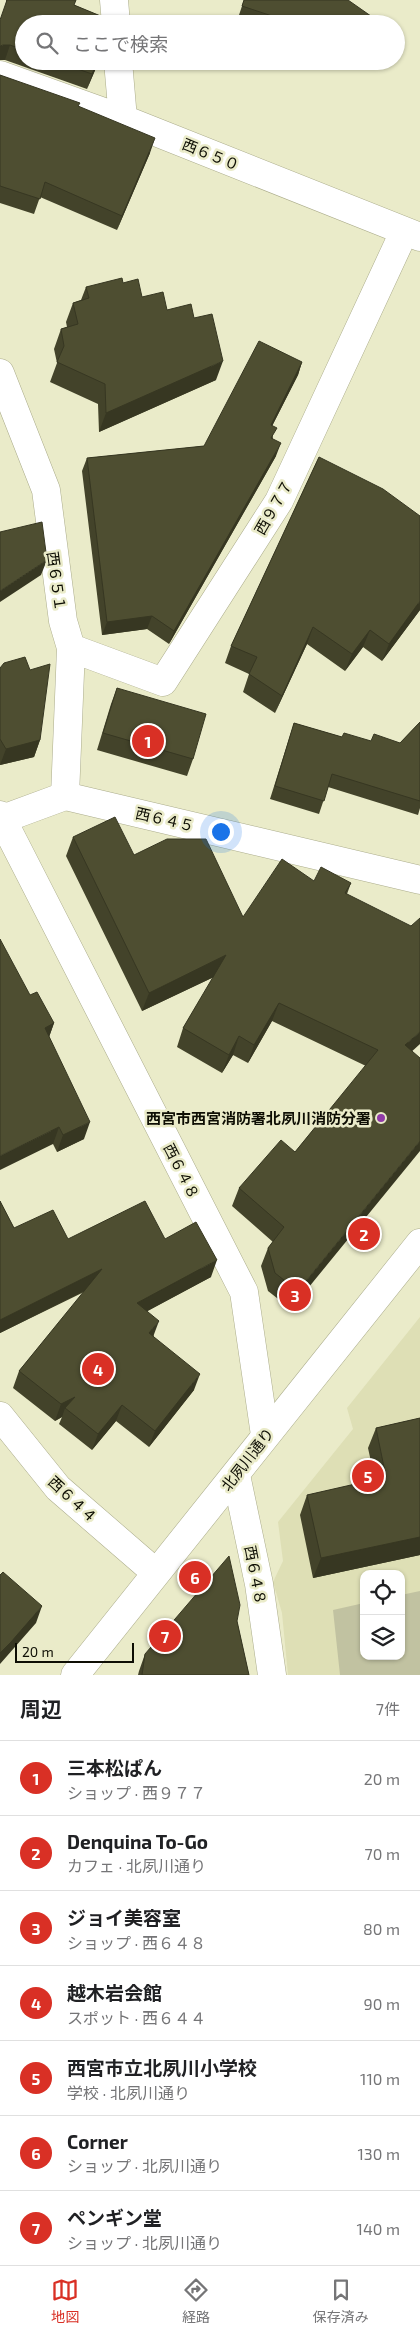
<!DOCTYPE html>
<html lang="ja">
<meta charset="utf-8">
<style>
:root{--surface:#fff;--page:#f2f2f2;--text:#202124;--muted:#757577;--line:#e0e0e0;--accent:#d93025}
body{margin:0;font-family:"Exo 2","Noto Sans JP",sans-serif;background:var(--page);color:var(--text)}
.controls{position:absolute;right:15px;bottom:15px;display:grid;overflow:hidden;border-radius:10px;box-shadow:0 1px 4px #0004}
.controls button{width:45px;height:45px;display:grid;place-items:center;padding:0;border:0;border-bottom:1px solid var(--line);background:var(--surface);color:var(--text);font:25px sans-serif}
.scale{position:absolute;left:15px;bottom:12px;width:119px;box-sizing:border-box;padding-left:5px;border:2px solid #0e0e04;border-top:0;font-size:14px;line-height:18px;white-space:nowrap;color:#0e0e04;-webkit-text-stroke:4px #eaebc9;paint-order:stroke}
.you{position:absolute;left:220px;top:831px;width:18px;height:18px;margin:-12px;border:4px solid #fff;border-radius:50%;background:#1a73e8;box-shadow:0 0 0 8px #1a73e833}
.badge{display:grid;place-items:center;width:32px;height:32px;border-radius:50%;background:var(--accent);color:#fff;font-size:16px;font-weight:700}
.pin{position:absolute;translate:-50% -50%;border:2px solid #fff;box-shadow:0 1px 5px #0006}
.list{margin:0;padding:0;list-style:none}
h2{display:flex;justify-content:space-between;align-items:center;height:65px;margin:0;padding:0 20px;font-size:21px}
h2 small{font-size:16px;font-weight:400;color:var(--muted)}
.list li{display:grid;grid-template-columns:32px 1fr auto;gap:15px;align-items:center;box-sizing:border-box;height:75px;padding:0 20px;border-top:1px solid var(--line)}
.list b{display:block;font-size:19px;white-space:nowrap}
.list p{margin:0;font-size:16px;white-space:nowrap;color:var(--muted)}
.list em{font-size:16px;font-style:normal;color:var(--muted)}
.icon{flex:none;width:28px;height:28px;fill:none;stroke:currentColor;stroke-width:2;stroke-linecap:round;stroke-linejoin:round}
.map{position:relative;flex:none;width:420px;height:1675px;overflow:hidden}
.search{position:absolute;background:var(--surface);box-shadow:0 1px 4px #0004;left:15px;right:15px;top:15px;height:55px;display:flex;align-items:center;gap:12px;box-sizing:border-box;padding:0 18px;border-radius:28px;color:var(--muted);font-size:19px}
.sheet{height:590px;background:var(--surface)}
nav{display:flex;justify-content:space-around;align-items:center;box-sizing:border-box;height:70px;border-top:1px solid var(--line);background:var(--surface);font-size:14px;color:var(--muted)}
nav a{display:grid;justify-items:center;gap:2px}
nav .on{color:var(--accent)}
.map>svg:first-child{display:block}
.built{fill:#dedfb5;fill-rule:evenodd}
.green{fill:#c1c2a1}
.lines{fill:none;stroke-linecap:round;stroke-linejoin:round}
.street-casing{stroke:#abac8b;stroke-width:29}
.secondary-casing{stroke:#abac8b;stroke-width:29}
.street{stroke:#fff;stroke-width:28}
.secondary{stroke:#fff;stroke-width:28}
.wall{fill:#43432a}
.shaded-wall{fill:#373722}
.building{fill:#4e4e31;stroke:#373722}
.poi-dot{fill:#913ba8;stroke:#eaebc9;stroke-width:2}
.labels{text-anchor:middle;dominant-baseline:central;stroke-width:5;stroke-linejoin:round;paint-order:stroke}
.street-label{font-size:15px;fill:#0e0e04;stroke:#eaebc9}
.poi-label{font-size:15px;font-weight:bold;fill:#0e0e04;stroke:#eaebc9;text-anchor:end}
</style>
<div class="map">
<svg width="420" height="1675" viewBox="0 0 420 1675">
<rect width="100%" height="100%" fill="#eaebc9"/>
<path class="built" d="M420,1317V1675H288L282,1613L273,1582L283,1561L278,1522L353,1429L347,1408ZM364,1574H401V1656H364Z"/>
<path class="green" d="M420,1591V1675H340L333,1610L364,1603V1656H401V1595Z"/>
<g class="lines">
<g class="street-casing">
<path id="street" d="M114,0L116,24
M118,61L123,119
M0,75L123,119L420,237
M0,373L46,490L63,621L71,648L65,796
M71,648L163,682L279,501L404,232
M0,815L244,1292L265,1435
M0,1416L58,1488L155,1572
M236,1475L259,1584L272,1675"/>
</g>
<g class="secondary-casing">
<path id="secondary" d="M0,820L65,796L420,880
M75,1675L420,1243"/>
</g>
<use href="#street" class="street"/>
<use href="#secondary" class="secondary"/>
</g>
<path class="wall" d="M6,0L74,5L103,17L100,24H24V61H99L87,89L5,60Z
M244,0L378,21L377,24H236Z
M340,61H356L351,68Z
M0,75L78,106L150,153L117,230L40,197L34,214L0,203Z
M123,283L142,297L167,310L194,318L216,380L99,432L98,404L50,382L57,363L54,349L61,329L67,327L66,322L73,303L81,300L86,287Z
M302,362L298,375L272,426L273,439L276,456L169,644L147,629L102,635L82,471L87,458L204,446Z
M319,457L420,610L382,661L363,647L345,671L307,644L275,713L243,692L249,674L225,663L231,646Z
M0,668L30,670L40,740L34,757L0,765Z
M117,688L193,759L187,776L97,750L111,704Z
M420,722V808L418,815L328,787L319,814L270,799L294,723L342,737L371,741L400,743Z
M73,837L134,855L243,917L314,881L351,883L347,894L412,1051L291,1309L268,1291L261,1266L268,1248L273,1242L232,1206L239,1188L295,1152L366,1066L272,1021L248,1063L233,1055L222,1073L177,1047L183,1028L214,977L142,1011L66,856Z
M30,995L54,1023L49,1037L84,1139L57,1152L53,1144Z
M0,1201L14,1228L68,1239H165L211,1277L147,1311L154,1337L194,1390L149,1447L116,1421L92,1450L59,1424L62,1417L55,1421L13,1388L19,1371L84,1292L0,1333Z
M420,1418V1555L313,1578L300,1515L307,1495L375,1480L368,1448L376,1428Z
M237,1621L249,1675H138L139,1671L145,1654Z"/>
<path class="shaded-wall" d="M3,45H10L5,60H0V46Z
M98,61H99L87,89L92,74Z
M353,61H356L351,68Z
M155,138L150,153L117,230L122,216Z
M223,361L216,380L99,432L106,413Z
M302,362L298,375L266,438L271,425Z
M281,443L276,456L169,644L174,631Z
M47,560L41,575L0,602V591Z
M420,601V610L382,661L389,644Z
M152,616L147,629L102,635L107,622Z
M313,627L307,644L275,713L282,696Z
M370,630L363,647L345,671L352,654Z
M40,740L34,757L0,765L6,749Z
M226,955L220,974L142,1011L149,993Z
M279,1003L272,1021L248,1063L254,1045Z
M54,1023L48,1040L45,1028Z
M420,1032V1044L398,1064L405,1045Z
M239,1036L233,1055L222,1073L229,1055Z
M90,1122L84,1139L57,1152L63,1135Z
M59,1127L53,1144L0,1170V1156Z
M420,1141V1151L291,1309L298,1291Z
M217,1260L211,1277L131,1320L137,1303Z
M102,1269L96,1285L0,1333V1320Z
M159,1321L153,1337L149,1333Z
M200,1374L194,1390L149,1447L155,1431Z
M75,1397L65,1408L62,1417L55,1421L61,1404Z
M122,1405L116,1421L92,1450L98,1434Z
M420,1537V1555L313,1578L321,1558Z
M42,1606L36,1623L0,1664V1653Z"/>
<path class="building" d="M7,0H76L74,5L103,17L100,24H24V50L10,45H3L0,46V20Z
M244,0H348L378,21L376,24H296L242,6Z
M55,61H98L92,74Z
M0,75L80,103L78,106L155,138L122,216L45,182L40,199L0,186Z
M122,278L123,283L138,279L142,297L163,292L167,310L191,304L194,318L212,314L223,361L106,413L105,384L57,362L64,346L61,329L78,324L73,303L89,298L86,287Z
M259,341L302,362L271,425L277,428L271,438L281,443L174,631L152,616L107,622L87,458L204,446Z
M319,457L383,489L420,516V601L389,644L370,630L352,654L313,627L282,696L249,674L257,657L231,646Z
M42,522L47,560L0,591V532Z
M25,657L30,670L50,664L40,740L6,749L0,739V668L4,663Z
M117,688L206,714L193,759L103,733Z
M420,722V801L332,774L324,801L275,786L294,723L342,737L344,733L371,741L374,734L400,743Z
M115,817L134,855L167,839H206L243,917L282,859L314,881L321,867L351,883L345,893L411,926L420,918V1032L405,1045L420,1058V1141L298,1291L275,1273L268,1248L284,1227L239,1188L281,1140L295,1152L378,1050L279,1003L254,1045L239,1036L229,1055L183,1028L226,955L149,993L73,837Z
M0,939L30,995L37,992L54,1023L45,1028L90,1122L63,1135L59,1127L0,1156Z
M0,1201L14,1228L53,1210L68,1239L145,1201L165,1239L196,1222L217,1260L137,1303L159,1321L149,1333L200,1374L155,1431L122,1405L98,1434L65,1408L75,1397L61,1404L19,1371L102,1269L0,1320Z
M420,1418V1537L321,1558L307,1495L386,1477L376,1428Z
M229,1556L240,1605L237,1621L249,1675H142L145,1654Z
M3,1572L42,1606L11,1642L0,1653V1575Z"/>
<circle class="poi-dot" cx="381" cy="1118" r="5"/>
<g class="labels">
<g class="street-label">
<text transform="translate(211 154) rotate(22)">西６５０</text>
<text transform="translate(273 507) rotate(-60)">西９７７</text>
<text transform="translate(57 581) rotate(82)">西６５１</text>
<text transform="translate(165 819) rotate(13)">西６４５</text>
<text transform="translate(182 1171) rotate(63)">西６４８</text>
<text transform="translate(247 1459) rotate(-52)">北夙川通り</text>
<text transform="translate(73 1499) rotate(43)">西６４４</text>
<text transform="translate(256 1575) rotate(79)">西６４８</text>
</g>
<g class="poi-label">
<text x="371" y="1118">西宮市西宮消防署北夙川消防分署</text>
</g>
</g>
</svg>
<div class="controls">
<button><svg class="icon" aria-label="locate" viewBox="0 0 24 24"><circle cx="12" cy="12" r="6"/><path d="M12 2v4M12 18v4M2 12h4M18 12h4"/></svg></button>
<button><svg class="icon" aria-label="layers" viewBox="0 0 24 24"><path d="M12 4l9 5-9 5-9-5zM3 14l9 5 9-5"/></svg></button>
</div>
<div class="scale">20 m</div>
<div class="you"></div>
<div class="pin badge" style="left:148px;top:741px">1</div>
<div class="pin badge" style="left:364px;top:1234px">2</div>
<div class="pin badge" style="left:295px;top:1295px">3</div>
<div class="pin badge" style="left:98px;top:1369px">4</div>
<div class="pin badge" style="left:368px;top:1476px">5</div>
<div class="pin badge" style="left:195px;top:1577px">6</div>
<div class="pin badge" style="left:165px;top:1636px">7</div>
<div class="search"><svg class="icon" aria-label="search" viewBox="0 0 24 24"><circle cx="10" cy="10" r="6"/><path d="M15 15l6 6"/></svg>ここで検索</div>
</div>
<section class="sheet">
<h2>周辺<small>7件</small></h2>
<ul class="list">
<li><span class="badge">1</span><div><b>三本松ぱん</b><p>ショップ · 西９７７</p></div><em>20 m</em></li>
<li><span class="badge">2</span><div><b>Denquina To-Go</b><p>カフェ · 北夙川通り</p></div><em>70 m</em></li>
<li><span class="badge">3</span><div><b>ジョイ美容室</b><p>ショップ · 西６４８</p></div><em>80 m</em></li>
<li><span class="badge">4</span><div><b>越木岩会館</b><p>スポット · 西６４４</p></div><em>90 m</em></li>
<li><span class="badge">5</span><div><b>西宮市立北夙川小学校</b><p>学校 · 北夙川通り</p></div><em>110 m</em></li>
<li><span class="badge">6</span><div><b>Corner</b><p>ショップ · 北夙川通り</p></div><em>130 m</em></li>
<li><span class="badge">7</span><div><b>ペンギン堂</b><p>ショップ · 北夙川通り</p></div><em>140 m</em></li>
</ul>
</section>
<nav>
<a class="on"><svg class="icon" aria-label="map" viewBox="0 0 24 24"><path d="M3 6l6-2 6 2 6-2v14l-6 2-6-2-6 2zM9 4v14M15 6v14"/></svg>地図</a>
<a><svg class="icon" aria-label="directions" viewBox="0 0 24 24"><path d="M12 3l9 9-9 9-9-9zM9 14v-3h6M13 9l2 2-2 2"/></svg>経路</a>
<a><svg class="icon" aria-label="saved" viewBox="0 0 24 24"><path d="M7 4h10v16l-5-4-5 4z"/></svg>保存済み</a>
</nav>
